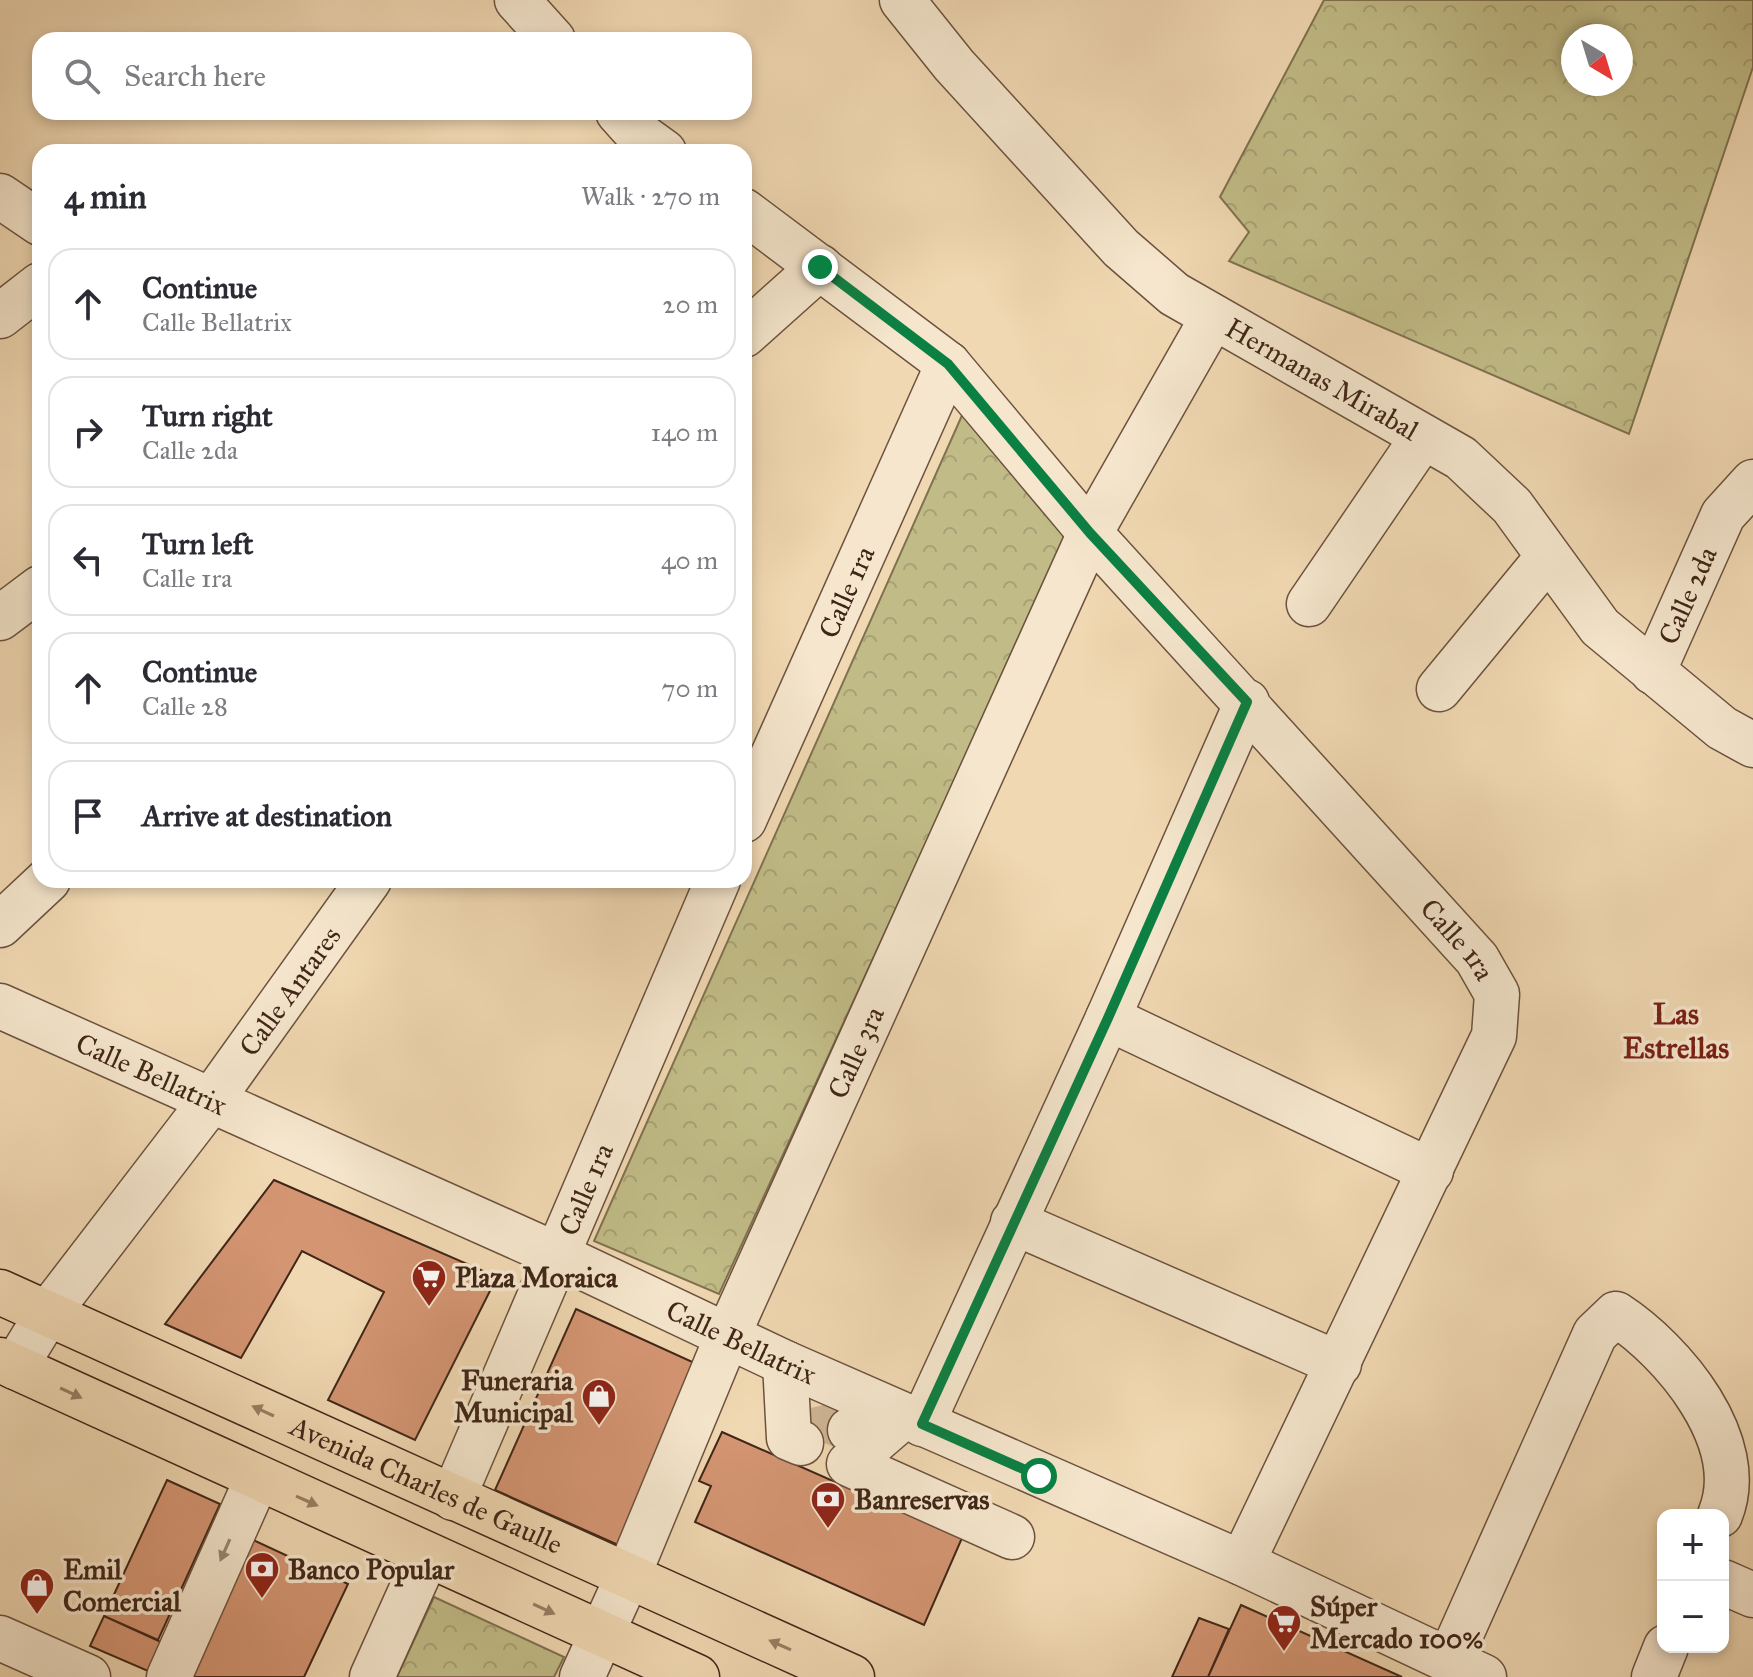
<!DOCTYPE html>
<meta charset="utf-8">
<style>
:root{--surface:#fff;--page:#f2f2f3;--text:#2b2b33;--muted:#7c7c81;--line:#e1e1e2}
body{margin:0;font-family:"IM FELL Great Primer",serif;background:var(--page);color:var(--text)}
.controls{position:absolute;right:24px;bottom:24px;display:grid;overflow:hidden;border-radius:16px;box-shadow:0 4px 12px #0003}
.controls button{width:72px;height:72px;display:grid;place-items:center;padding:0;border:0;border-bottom:2px solid var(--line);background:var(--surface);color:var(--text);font:40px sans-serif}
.compass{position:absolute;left:1561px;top:24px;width:72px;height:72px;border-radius:50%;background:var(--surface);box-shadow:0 4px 12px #0003;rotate:142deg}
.stop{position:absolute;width:24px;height:24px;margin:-18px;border:6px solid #0b8043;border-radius:50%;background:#fff}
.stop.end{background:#0b8043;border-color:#fff;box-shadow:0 2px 8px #0008}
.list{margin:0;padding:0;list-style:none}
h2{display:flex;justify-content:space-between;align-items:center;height:104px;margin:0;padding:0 32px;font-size:34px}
h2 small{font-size:26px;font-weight:400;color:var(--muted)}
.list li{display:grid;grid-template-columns:52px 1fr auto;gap:24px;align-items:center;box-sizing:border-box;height:112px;margin:0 16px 16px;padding:0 16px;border:2px solid var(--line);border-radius:24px}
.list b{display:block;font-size:30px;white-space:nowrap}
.list p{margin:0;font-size:26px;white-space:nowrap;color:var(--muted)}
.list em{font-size:26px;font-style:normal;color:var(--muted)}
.icon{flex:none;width:44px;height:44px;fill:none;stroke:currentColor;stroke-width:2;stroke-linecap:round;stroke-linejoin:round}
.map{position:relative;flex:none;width:1753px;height:1677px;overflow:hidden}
.search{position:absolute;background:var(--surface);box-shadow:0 4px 12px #0003;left:32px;top:32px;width:720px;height:88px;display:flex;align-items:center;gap:20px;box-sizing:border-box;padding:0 28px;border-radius:24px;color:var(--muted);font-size:30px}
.panel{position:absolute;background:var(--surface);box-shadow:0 4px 12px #0003;left:32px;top:144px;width:720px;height:744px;border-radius:24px}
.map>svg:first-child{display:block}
.forest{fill:url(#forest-crowns);stroke:#807150;stroke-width:2;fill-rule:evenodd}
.building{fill:#d49572;stroke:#402618;stroke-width:2}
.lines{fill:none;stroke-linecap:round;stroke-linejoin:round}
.minor-tunnel{stroke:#cdb493;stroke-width:44;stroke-dasharray:44 22;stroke-linecap:butt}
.minor-casing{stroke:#6c523e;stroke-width:47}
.major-casing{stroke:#402618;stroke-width:47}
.minor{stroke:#f5e6cd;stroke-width:44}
.major{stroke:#f0d8b2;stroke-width:44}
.oneway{fill:#987f65}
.oneway2{fill:#9a8672}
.route{stroke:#0b8043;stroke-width:10}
.labels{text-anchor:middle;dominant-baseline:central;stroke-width:7;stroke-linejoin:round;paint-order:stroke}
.street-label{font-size:28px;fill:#402618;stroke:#f5e6cd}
.poi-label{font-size:28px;font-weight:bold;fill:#402618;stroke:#f5e6cd;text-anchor:start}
.neighbourhood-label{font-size:30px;font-weight:bold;fill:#7a1f14;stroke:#f5e6cd}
</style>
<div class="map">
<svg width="1753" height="1677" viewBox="0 0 1753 1677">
<defs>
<pattern id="forest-crowns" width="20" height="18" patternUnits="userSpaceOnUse" patternTransform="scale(2)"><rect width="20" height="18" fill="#c1bc87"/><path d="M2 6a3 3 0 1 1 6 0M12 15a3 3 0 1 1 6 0" fill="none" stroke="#a7a174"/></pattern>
</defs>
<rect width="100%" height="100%" fill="#f0d8b2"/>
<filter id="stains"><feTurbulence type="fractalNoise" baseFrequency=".0025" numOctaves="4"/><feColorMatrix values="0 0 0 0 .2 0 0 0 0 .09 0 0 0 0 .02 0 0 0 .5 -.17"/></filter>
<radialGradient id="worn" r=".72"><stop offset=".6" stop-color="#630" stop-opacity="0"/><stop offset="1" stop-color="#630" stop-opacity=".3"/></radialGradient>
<path class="forest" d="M1324,0H1753V67L1629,434L1229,261L1249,232L1220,197ZM1573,36H1621V84H1573Z
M964,411L1067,536L719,1294L594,1241Z
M434,1597L564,1657L554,1677H397Z"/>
<path class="building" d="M274,1180L497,1277L415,1440L328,1400L384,1292L302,1251L241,1358L165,1324Z
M576,1309L699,1365L625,1548L495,1490Z
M722,1432L962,1538L924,1625L695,1522L711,1486L699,1481Z
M167,1480L220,1504L158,1640L104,1616Z
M251,1539L348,1584L304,1677H188Z
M1241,1605L1402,1677H1208Z
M104,1616L161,1642L148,1671L90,1646Z
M1199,1618L1229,1629L1208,1677H1172Z"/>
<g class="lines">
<path class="minor-tunnel" d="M815,1407L817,1416L850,1430"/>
<g class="minor-casing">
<g id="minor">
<path d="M517,0L553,40"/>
<path id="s1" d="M902,0L954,65L1121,248L1174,294L1461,458L1512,506L1600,627L1722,728L1753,745"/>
<path d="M618,112L635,131L664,152"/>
<path d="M0,196L40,223"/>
<path id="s2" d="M744,211L948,364L1090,533L1477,959L1497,994L1494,1036L1242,1563"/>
<path d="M0,316L40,285"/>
<path d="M744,335L820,267"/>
<path d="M1309,604L1423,437"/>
<path d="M0,618L40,588"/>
<path id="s3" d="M1653,672L1723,515L1753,482"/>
<path d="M1439,689L1547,558"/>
<path id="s4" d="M744,820L948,364"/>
<path d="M0,925L48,880"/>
<path id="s5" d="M0,1006L557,1255L785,1363L1242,1563L1484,1677"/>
<path d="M1108,1018L1431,1171"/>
<path d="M1013,1222L1339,1364"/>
<path d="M785,1363L789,1438L801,1443"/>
<path id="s6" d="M15,1367L48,1313L210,1102L369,880"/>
<path d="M922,1424L1108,1018L1247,702"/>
<path d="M850,1430L875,1441L904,1416"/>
<path d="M849,1464L1012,1537"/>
<path id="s7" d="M453,1498L718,880"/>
<path d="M1723,1582L1753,1595"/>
<path d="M0,1638L88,1677"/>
<path d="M1449,1661L1595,1334L1616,1314C1673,1351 1750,1442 1720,1515"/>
<path d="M169,1677L257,1479"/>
<path d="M372,1677L427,1555"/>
<path id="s8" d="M582,1677L628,1576L727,1337L1090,533L1213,317"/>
<path d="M1654,1677L1666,1647"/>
</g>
</g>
<g class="major-casing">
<g id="major">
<path id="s9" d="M0,1292L852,1677"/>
<path d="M0,1360L697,1677"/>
</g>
</g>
<use href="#minor" class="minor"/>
<use href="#major" class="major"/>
</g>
<defs><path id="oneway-solid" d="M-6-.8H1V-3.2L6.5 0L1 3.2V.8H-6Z" transform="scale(2)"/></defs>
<g class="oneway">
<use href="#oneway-solid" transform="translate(71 1393) rotate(25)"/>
<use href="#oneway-solid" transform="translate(263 1411) rotate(-155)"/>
<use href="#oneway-solid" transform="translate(307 1501) rotate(24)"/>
<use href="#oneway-solid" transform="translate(544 1609) rotate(25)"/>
<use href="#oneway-solid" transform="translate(780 1645) rotate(-156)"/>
</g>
<use class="oneway2" href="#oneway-solid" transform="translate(225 1550) rotate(114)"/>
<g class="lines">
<path class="route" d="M820,267L948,364L1090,533L1247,702L1108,1018L922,1424L1039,1476"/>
</g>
<defs>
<g id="supermarket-pin" transform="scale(1.8)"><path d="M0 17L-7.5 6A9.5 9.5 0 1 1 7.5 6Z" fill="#8f2418" stroke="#f5e6cd"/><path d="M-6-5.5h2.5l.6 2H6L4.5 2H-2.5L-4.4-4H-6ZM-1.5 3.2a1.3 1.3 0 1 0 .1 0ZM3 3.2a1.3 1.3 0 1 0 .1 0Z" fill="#fff"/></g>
<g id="shop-pin" transform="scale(1.8)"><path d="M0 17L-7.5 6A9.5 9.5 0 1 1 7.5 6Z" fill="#8f2418" stroke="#f5e6cd"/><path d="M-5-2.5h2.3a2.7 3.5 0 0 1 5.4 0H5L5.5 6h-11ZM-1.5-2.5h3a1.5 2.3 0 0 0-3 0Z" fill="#fff"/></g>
<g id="bank-pin" transform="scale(1.8)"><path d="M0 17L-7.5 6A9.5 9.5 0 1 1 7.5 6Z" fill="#8f2418" stroke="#f5e6cd"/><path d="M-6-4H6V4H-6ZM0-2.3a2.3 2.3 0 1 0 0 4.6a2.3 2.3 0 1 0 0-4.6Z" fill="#fff"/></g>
</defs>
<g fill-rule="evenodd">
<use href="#supermarket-pin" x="429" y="1277"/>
<use href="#shop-pin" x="599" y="1396"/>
<use href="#bank-pin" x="828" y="1499"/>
<use href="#bank-pin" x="262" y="1569"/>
<use href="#shop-pin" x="37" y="1585"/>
<use href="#supermarket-pin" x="1284" y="1622"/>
</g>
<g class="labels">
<g class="street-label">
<text stroke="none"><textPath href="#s1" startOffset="572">Hermanas Mirabal</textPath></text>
<text stroke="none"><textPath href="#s4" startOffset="250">Calle 1ra</textPath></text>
<text stroke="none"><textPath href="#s3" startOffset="84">Calle 2da</textPath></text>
<text stroke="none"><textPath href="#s2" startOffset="1024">Calle 1ra</textPath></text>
<text stroke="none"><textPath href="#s6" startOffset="466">Calle Antares</textPath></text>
<text stroke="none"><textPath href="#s8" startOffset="682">Calle 3ra</textPath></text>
<text stroke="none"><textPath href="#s5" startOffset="166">Calle Bellatrix</textPath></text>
<text stroke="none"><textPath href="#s7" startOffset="336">Calle 1ra</textPath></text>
<text stroke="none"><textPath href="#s5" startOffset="814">Calle Bellatrix</textPath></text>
<text stroke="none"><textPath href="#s9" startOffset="468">Avenida Charles de Gaulle</textPath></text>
</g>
<g class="poi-label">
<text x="455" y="1277">Plaza Moraica</text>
<text x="573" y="1380" text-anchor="end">Funeraria<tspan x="573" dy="32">Municipal</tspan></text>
<text x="854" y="1499">Banreservas</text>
<text x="63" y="1569">Emil<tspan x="63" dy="32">Comercial</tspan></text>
<text x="288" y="1569">Banco Popular</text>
<text x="1310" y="1606">Súper<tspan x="1310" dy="32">Mercado 100%</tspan></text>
</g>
<g class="neighbourhood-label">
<text x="1676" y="1014">Las<tspan x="1676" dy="34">Estrellas</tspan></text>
</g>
</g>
<rect width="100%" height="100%" filter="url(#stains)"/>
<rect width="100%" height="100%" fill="url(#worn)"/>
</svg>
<div class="controls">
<button>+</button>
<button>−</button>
</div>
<svg class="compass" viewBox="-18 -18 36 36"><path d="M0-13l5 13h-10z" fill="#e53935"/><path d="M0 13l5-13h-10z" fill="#7c7c81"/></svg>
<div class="stop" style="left:1039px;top:1476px"></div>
<div class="stop end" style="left:820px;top:267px"></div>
<div class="search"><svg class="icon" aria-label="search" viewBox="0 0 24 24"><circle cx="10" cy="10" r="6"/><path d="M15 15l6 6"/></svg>Search here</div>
<section class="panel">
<h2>4 min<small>Walk · 270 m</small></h2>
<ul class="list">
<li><svg class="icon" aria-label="ahead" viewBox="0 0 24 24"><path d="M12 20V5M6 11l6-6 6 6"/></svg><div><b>Continue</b><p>Calle Bellatrix</p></div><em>20 m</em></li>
<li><svg class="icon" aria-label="right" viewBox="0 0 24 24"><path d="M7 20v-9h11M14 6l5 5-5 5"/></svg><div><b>Turn right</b><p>Calle 2da</p></div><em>140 m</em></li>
<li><svg class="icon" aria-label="left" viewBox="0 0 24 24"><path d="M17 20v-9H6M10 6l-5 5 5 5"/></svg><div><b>Turn left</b><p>Calle 1ra</p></div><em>40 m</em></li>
<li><svg class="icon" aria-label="ahead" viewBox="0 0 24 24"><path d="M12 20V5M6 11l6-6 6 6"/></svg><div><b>Continue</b><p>Calle 28</p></div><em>70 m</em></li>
<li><svg class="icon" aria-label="arrive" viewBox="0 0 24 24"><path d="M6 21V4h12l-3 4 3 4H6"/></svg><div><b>Arrive at destination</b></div></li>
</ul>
</section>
</div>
